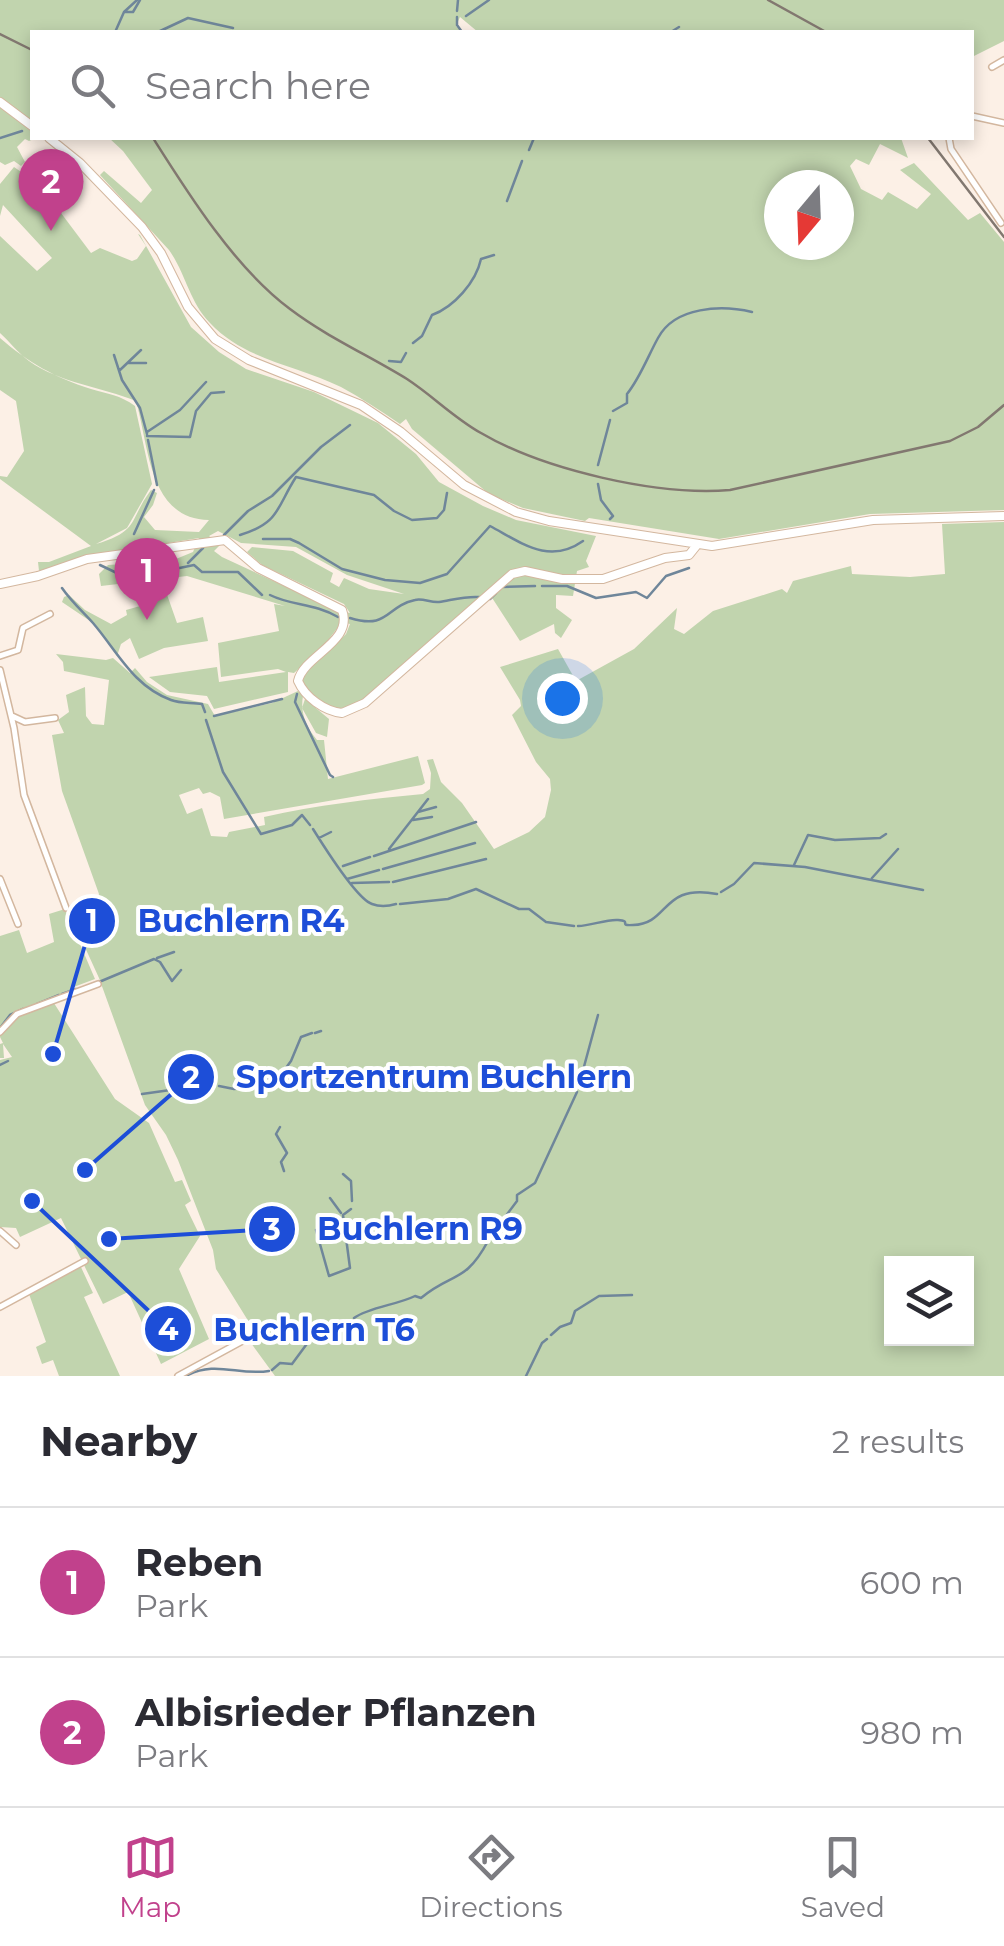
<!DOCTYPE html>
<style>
:root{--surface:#fff;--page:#f2f2f3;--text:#2b2b33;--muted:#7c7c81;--line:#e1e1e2;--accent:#c1418c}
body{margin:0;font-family:Montserrat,sans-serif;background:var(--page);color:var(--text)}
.controls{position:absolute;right:30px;bottom:30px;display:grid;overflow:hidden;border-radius:0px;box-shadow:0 5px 15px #0003}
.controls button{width:90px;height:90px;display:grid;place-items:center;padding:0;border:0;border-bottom:2px solid var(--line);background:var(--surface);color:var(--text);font:50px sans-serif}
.compass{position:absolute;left:764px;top:170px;width:90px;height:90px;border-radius:50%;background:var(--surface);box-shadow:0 5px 15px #0003;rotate:199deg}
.you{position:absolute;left:562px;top:698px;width:35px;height:35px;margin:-25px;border:8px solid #fff;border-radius:50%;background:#1a73e8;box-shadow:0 0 0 15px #1a73e833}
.badge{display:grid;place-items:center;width:65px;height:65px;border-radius:50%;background:var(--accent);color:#fff;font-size:32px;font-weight:700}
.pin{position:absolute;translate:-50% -82px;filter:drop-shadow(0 2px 5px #0008)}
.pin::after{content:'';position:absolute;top:52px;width:35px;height:30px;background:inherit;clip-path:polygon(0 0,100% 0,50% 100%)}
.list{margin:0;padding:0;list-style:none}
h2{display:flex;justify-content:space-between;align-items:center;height:130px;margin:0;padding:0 40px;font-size:42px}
h2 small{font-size:32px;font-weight:400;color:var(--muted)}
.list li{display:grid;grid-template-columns:65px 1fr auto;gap:30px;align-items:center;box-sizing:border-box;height:150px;padding:0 40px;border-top:2px solid var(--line)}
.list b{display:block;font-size:38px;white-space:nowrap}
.list p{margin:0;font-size:32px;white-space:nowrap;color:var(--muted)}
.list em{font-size:32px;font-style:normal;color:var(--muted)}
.icon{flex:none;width:55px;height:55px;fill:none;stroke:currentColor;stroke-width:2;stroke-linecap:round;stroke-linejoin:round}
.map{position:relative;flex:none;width:1004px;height:1376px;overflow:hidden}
.search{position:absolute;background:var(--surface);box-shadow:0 5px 15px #0003;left:30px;right:30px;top:30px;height:110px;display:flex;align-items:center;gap:25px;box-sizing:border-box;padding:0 35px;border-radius:0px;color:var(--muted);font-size:38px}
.sheet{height:430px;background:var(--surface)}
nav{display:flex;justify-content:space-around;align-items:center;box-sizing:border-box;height:140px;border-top:2px solid var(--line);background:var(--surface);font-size:28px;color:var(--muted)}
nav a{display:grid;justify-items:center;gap:5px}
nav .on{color:var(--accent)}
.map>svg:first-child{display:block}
.green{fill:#c1d4ae;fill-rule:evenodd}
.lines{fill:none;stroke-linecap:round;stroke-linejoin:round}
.stream{stroke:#6f869a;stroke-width:2.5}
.street-casing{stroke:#d3b79f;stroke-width:8}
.secondary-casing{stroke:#d3b79f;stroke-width:10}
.street{stroke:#fff;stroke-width:5}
.secondary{stroke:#fff;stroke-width:8}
.rail{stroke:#827870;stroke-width:2.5}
.leader{fill:none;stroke:#1d4ed8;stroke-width:4}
.callout-dot{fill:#1d4ed8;stroke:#fff;stroke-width:4}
.mark-label{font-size:30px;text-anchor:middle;font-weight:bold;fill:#fff}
.callout-label{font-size:32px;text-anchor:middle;font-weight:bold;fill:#1d4ed8;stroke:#fff;stroke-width:8;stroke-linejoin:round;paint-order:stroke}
</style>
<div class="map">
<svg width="1004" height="1376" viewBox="0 0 1004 1376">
<rect width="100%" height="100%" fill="#fcf0e6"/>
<path class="green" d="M0,0H1004V41L972,57V32H478L460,17L456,26L461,32H32V138H36L29,141L25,139L17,147L25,162L21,166L14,161L5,165L0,162Z
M109,138H901L908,158L880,144L869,165L856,159L850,166L861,189L882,200L888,192L917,209L931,194L900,170L914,163L968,220L980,213L1004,242V510L870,514L719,539L589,518L585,521L523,508L489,494L412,429L406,419L400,424C381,411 361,398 341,387C297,365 246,361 210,323C189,301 186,274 169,250L100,175L104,171L141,203L152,190L123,151ZM839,185V245H779V185Z
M14,167L40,185L91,253L100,248L132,261L137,259L146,246L138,234L140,235L191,327L219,352L246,369L314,392L378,423L416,454L439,482L483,506L516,520L596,536L586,561L589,567L577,571L573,596L556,595V608L572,620L561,638L555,633L554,624L520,641L487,590L360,703C331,716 323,702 302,684L304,675L346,634L350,624L342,622L322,648L294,673L288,672V692L214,709L207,696L170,692L149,677L217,667L219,682L286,672L278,669L221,677L218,643L279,631L274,604L285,606L187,576L101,586L99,574L108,565L171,561L193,552L199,538L77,558L39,571L38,562H49L91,546L0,479V476L7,477L24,451L16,401L0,390V338C29,363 54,377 91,389C108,394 120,395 135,406L152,484L127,528L96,544C140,531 128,521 151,490L157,493L153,505L144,517L155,530L199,532L209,520C148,519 149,445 136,401C102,387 60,383 29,361C18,353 10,342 0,333V236L37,271L52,258L3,205L0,216V184ZM218,531L241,543L296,547L347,575L404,594L369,589L344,578L339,587L330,582L333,573L293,551L252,547L247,552L262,565L344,604L350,613L336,610L222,557L214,551L220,545L209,536Z
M1004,522V1376H275L251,1343L257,1335L216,1269L213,1250L178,1160L166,1135L145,1105L99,978L72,919L96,908L99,894L62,791L52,735L64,733L58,720L69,712L66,695L85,687L86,716L92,724L104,725L109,680L64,671L63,662L56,654L106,660L113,658L130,673L135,668L147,682L167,695L208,704L215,716L272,703L298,691L303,696C300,713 306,727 317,740H324L328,779L418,756L425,783L422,785L224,819L220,797L210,792L203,794L199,788L179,795L187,814L202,808L211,836L227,837L229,832L265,825L264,817C317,805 369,799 423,794L430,789L431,773L427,760L433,759L441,782L462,803L494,849L529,832L545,817L551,790L550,779L536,762L512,715L521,706L520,700L500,667L558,649L576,681L634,649L677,608L674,629L684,634L713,611L782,589L787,593L793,581L851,566L852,574L910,577L945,574L942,524ZM892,1264H966V1338H892Z
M164,586L177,623L203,617L208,641L164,648L139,659L130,638L121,644L117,656L96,625L62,602L64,597L69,595L85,610L111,624L127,615L126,610L158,601L155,588Z
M305,699L329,719L327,737L316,733L302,708Z
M65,909L95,979L71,988L69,993L52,1000L115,1099L149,1123L175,1182L182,1180L191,1201L185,1205L200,1236L179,1269L209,1339L161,1364L128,1292L103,1304L61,1218L20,1237L16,1228L0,1227V1060L12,1057L3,1044L4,1058H0V1044L3,1043L0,1037V936L19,930L27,953L54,942L49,914Z
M80,1265L93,1293L84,1297L120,1376H59L53,1360L42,1364L36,1347L46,1342L29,1294Z"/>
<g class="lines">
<path class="stream" d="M457,11L458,0
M124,12L137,0
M466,16L489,0
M457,17V25L462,32
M116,30L124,12H133L140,0
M158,32L188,18L233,28
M671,32L679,27
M0,138L22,131
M529,150L534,138
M507,201L522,161
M413,343L422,336L432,315C454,307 476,282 481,259L494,255
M114,355L122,380L140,408L147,434
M389,361L401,362L406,353
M128,363H146
M120,370L141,350
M613,411L627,403V394C640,378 648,356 658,338C675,306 722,305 752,312
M147,432L180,410L206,382
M147,436L190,437L196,411L211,393L224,392
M148,440L157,485
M598,465L610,420
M598,484L601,500L613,516L610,519
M134,534L154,490
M224,535L248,511L272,496L321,447L350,425
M240,535C280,523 276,508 296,477L374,495L394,511L412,520L437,518L444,510L447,493
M263,539H290L299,543L342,569L385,580L420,583L447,574L490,526C522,543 549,565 583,541
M188,563L203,548
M100,565L121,575L134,570L160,572L194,565L202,572H238L262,595
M542,586H567L596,598L636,592L647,598L666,576L689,568
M502,587L535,586
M62,588C71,601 82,611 93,623C117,651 133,686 171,700C181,704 192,702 202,704L205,712
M270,595C292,606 314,603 338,617
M490,599L496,593
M350,618C389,630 386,606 415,600C423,598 431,603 439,602C452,600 465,596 479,597
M297,694L295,702L330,775L333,777
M214,716L282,699
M206,720L223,772L261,834L292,825L302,815L310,825
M418,812L436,807
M413,820L432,817
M313,829C323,845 357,899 372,904C380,907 389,906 396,904
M319,838L331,832
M389,849L428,799
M374,856L476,822
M794,865L808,835L835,840L880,838L886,834
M343,866L370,857
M383,869L475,843
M872,878L898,849
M347,879L379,870
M393,882L486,859
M352,883L389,882
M721,892L734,884L754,863L805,867L923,890
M400,904L448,899L476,889L519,909H529L546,922L574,926
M578,926C591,926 606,919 618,920C633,921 617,926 633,925C670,924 661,883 717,894
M157,958L174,952
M99,982L154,959L160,962L172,981L181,970
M62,994L76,989
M37,1004L59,995
M0,1028L10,1015L23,1009
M315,1033L321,1031
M0,1065L8,1061
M579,1085L598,1015
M219,1086L234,1089L261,1087L264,1079L280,1076L291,1061L301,1037L312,1033
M142,1094L213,1084
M280,1127L276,1134L287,1153L281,1162L284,1171
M343,1174L351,1181L352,1201
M330,1198L341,1213
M316,1230L329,1276L350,1268L343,1215L351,1209
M493,1233L517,1201V1195L535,1183L577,1092
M354,1318C369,1307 397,1305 415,1296L421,1298C452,1272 465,1284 488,1241
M551,1335L560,1327L571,1323L575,1311L599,1296L632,1295
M272,1370L280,1363L292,1364L309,1341
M186,1376C216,1360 238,1376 269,1371
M526,1376L542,1343L547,1339"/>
<g class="street-casing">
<path id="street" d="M992,67L1004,60
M972,116L1004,123
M949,138L951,149L1001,223
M0,656L18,650L23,628L50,614
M0,670L14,728L24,795L66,908
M12,716L25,722L55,718
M0,879L18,924
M0,1032L17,1014L98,984
M0,1231L16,1245
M0,1307L85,1261
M178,1376L246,1339"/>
</g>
<g class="secondary-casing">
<path id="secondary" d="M0,102L32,126
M49,138L80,163L142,227L161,253L188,307L215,339L249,360L361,405L401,432L464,485L516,512L549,521L712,546L873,520L1004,516
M0,584L38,576L87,559L225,540L258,568L342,610C354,642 304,655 298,681C305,697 324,711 342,713L365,703L512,574L525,571L562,579H603L665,558L689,555L697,545"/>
</g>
<use href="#street" class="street"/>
<use href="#secondary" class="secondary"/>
<path class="rail" d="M768,0L826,32
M0,34L32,50
M153,138C189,195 235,268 290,309C327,337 368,355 407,379C433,396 454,418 481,433C544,470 657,496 730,490L950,441L978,427L1004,405
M928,138L1004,237"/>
</g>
<path class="leader" d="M53 1054L92 921M85 1170L191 1077M109 1239L272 1229M32 1201L168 1329"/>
<g class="callout-dot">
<circle cx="53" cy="1054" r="10"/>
<circle cx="85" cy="1170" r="10"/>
<circle cx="109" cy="1239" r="10"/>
<circle cx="32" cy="1201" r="10"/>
<circle cx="92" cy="921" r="25"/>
<circle cx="191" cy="1077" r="25"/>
<circle cx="272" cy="1229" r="25"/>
<circle cx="168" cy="1329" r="25"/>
</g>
<g class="mark-label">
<text x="92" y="931">1</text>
<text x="191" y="1088">2</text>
<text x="272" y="1240">3</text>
<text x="168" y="1340">4</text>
</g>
<g class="callout-label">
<text x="241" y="932">Buchlern R4</text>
<text x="434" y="1088">Sportzentrum Buchlern</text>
<text x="420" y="1240">Buchlern R9</text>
<text x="314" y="1341">Buchlern T6</text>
</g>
</svg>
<div class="controls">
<button><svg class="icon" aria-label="layers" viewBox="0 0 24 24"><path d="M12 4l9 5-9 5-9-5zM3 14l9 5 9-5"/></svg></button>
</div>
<svg class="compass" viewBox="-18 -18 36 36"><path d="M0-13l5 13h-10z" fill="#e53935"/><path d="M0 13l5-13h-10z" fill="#7c7c81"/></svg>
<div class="you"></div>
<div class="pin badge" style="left:147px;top:620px">1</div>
<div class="pin badge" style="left:51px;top:231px">2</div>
<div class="search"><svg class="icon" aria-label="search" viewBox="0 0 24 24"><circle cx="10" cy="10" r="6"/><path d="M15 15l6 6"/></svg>Search here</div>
</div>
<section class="sheet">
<h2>Nearby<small>2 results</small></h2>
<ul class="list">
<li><span class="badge">1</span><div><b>Reben</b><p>Park</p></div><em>600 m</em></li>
<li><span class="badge">2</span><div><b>Albisrieder Pflanzen</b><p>Park</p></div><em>980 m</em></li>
</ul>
</section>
<nav>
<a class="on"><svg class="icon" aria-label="map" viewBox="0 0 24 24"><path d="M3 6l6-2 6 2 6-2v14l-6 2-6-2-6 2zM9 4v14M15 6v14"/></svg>Map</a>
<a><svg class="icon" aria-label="directions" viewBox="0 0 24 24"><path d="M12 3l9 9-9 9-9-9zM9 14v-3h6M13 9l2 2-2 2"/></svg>Directions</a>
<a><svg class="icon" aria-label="saved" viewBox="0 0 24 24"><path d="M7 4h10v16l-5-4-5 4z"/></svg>Saved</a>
</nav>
